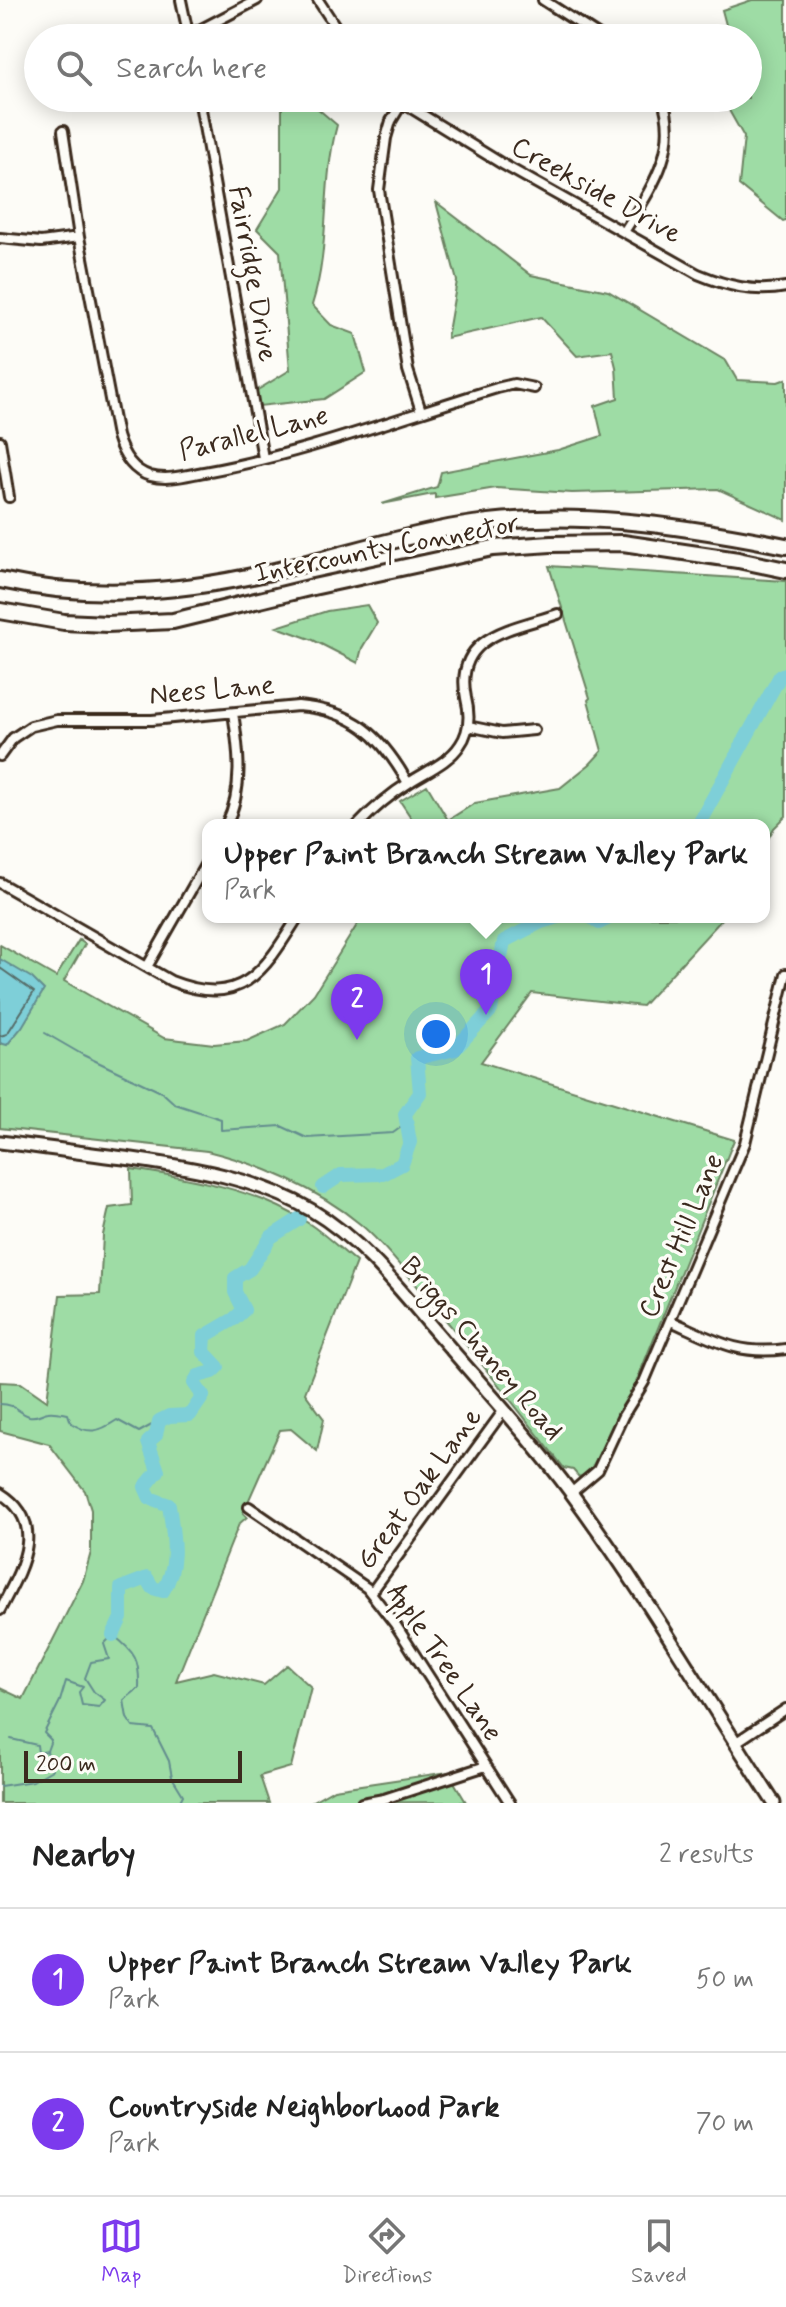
<!DOCTYPE html>
<style>
:root{--surface:#fff;--page:#f6f6f6;--text:#222;--muted:#767676;--line:#e0e0e0;--accent:#7c3aed}
body{margin:0;font-family:Mynerve,sans-serif;background:var(--page);color:var(--text)}
.scale{position:absolute;left:24px;bottom:20px;width:218px;box-sizing:border-box;padding-left:8px;border:4px solid #3b2a1e;border-top:0;font-size:22px;line-height:28px;white-space:nowrap;color:#3b2a1e;-webkit-text-stroke:6px #fdfcf7;paint-order:stroke}
.you{position:absolute;left:436px;top:1034px;width:28px;height:28px;margin:-20px;border:6px solid #fff;border-radius:50%;background:#1a73e8;box-shadow:0 0 0 12px #1a73e833}
.badge{display:grid;place-items:center;width:52px;height:52px;border-radius:50%;background:var(--accent);color:#fff;font-size:26px;font-weight:700}
.pin{position:absolute;translate:-50% -66px;filter:drop-shadow(0 2px 4px #0008)}
.pin::after{content:'';position:absolute;top:42px;width:28px;height:24px;background:inherit;clip-path:polygon(0 0,100% 0,50% 100%)}
.popup{position:absolute;left:202px;top:819px;width:568px;height:104px;box-sizing:border-box;display:grid;place-content:center;border-radius:16px;background:var(--surface);filter:drop-shadow(0 2px 6px #0005);font-size:26px;white-space:nowrap;color:var(--muted)}
.popup b{font-size:30px;color:var(--text)}
.popup::after{content:'';position:absolute;left:50%;top:100%;margin-left:-16px;border:16px solid transparent;border-top-color:var(--surface)}
.list{margin:0;padding:0;list-style:none}
h2{display:flex;justify-content:space-between;align-items:center;height:104px;margin:0;padding:0 32px;font-size:34px}
h2 small{font-size:26px;font-weight:400;color:var(--muted)}
.list li{display:grid;grid-template-columns:52px 1fr auto;gap:24px;align-items:center;box-sizing:border-box;height:144px;padding:0 32px;border-top:2px solid var(--line)}
.list b{display:block;font-size:30px;white-space:nowrap}
.list p{margin:0;font-size:26px;white-space:nowrap;color:var(--muted)}
.list em{font-size:26px;font-style:normal;color:var(--muted)}
.icon{flex:none;width:44px;height:44px;fill:none;stroke:currentColor;stroke-width:2;stroke-linecap:round;stroke-linejoin:round}
.map{position:relative;flex:none;width:786px;height:1803px;overflow:hidden}
.search{position:absolute;background:var(--surface);box-shadow:0 4px 20px #0003;left:24px;right:24px;top:24px;height:88px;display:flex;align-items:center;gap:20px;box-sizing:border-box;padding:0 28px;border-radius:44px;color:var(--muted);font-size:30px}
.sheet{height:392px;background:var(--surface)}
nav{display:flex;justify-content:space-around;align-items:center;box-sizing:border-box;height:112px;border-top:2px solid var(--line);background:var(--surface);font-size:22px;color:var(--muted)}
nav a{display:grid;justify-items:center;gap:4px}
nav .on{color:var(--accent)}
.map>svg:first-child{display:block}
.green{fill:#9edca5;stroke:#6c8362;stroke-width:2}
.water{fill:#7ecfd8;stroke:#638d8e;stroke-width:2}
.lines{fill:none;stroke-linecap:round;stroke-linejoin:round}
.shore{stroke:#566c68;stroke-width:2}
.stream{stroke:#638d8e;stroke-width:2}
.river{stroke:#7ecfd8;stroke-width:14}
.minor-casing{stroke:#3b2a1e;stroke-width:14}
.secondary-casing{stroke:#3b2a1e;stroke-width:17}
.motorway-casing{stroke:#3b2a1e;stroke-width:20}
.minor{stroke:#fdfcf7;stroke-width:8}
.secondary{stroke:#fdfcf7;stroke-width:11}
.motorway{stroke:#fdfcf7;stroke-width:14}
.labels{text-anchor:middle;dominant-baseline:central;stroke-width:7;stroke-linejoin:round;paint-order:stroke}
.street-label{font-size:28px;fill:#3b2a1e;stroke:#fdfcf7}
</style>
<div class="map">
<svg width="786" height="1803" viewBox="0 0 786 1803">
<rect width="100%" height="100%" fill="#fdfcf7"/>
<filter id="ink" filterUnits="userSpaceOnUse"><feTurbulence type="fractalNoise" baseFrequency=".0125" numOctaves="2"/><feDisplacementMap in="SourceGraphic" scale="16" xChannelSelector="R" yChannelSelector="G"/><feConvolveMatrix kernelMatrix="1 2 1 2 8 2 1 2 1" color-interpolation-filters="sRGB"/></filter>
<g filter="url(#ink)">
<path class="green" d="M752,0H786V220L783,221L739,185L744,137L722,98H748V38H727L729,36L722,10Z
M282,98H309L310,102L337,125C321,184 331,247 312,305L331,325L355,334L366,372L324,399L259,406L256,391L290,370L280,252L257,229L282,188Z
M436,202L531,275L608,291L726,361L737,380L778,382L786,379V520L718,489L572,493L496,488L435,498V494L428,495L382,504L437,487L441,472L558,450L602,436L595,406L618,398L616,367L612,351L577,356L541,317L447,338L457,281Z
M549,566L786,581V816L774,828L764,846V825H416L400,801L427,785L448,820L475,803L560,788L590,764L602,751L588,700L590,698Z
M367,605L377,623L362,648L358,663L313,640L277,627L327,611Z
M362,917H724L642,1006L532,993L481,1062L734,1140L635,1385L589,1473L579,1477L573,1470L564,1468C516,1407 469,1346 418,1287C400,1266 382,1242 360,1224C318,1189 260,1164 207,1151L0,1128V945L56,977L79,940L85,944L64,981L164,1038L214,1044L247,1041L285,1024L314,994Z
M131,1169C191,1178 256,1189 308,1223C325,1234 340,1249 356,1262L305,1393L324,1419L317,1451L291,1429L280,1430L243,1513L247,1517L239,1524L176,1681L214,1672L264,1685L287,1665L311,1687L291,1767L260,1776L269,1803H0V1688L23,1699L83,1581L91,1552V1510L85,1491L49,1444L0,1431V1382L21,1383L47,1401L60,1295L100,1294L103,1235L109,1208L132,1205Z
M448,1772L466,1802L309,1803L334,1789Z"/>
<path class="water" d="M0,959L32,978L44,990L22,1027L7,1045L0,1043Z"/>
<g class="lines">
<path class="shore" d="M0,968L34,992L7,1034L0,1036"/>
<path class="stream" d="M527,917L541,922
M45,1033L83,1055L163,1093L175,1104L221,1119V1130L281,1126L307,1138L393,1133L407,1123
M0,1404C16,1404 17,1412 29,1416C37,1418 41,1413 48,1412C54,1411 62,1413 68,1414L71,1423C89,1435 99,1432 117,1420L139,1432L159,1421
M11,1739L37,1745L38,1753L47,1751
M0,1786L33,1781L52,1770L47,1751L51,1740L44,1733L60,1701L66,1681L83,1687L79,1692L82,1705L99,1707L105,1700L94,1692L85,1678L91,1662L109,1659L104,1644L113,1635C135,1652 140,1660 139,1688L124,1700L127,1718L133,1727L153,1729L169,1761L172,1777L183,1795L179,1803"/>
<path class="river" d="M698,825L780,676L786,674
M591,917L599,923L611,917
M323,1187L341,1175L383,1174L402,1164L410,1142L405,1114L420,1093L417,1058L455,1049L491,1010L504,941L541,922L558,917
M113,1635L121,1618V1588L147,1578L153,1588L163,1591C180,1564 173,1535 169,1505L150,1498L145,1487L158,1471L148,1442L156,1435L159,1421L169,1416L190,1415L203,1396L194,1383L198,1376L213,1372L218,1367L204,1352L205,1336L234,1319L244,1310L235,1292V1278L250,1269L271,1237L299,1219"/>
<g class="minor-casing">
<path id="minor" d="M181,0L189,38
M318,0L343,38
M543,0L602,38
M188,36L257,0
M199,98L263,458
M395,98L504,165L698,274C727,286 754,293 786,287
M402,103L391,121L386,138L379,190L408,370L421,411
M63,131L79,237L117,436C122,453 131,470 150,476C168,481 187,475 204,472C304,454 401,417 497,388L514,384L534,388
M624,232C650,190 681,149 662,98
M0,238L41,242L79,237
M0,441L9,497
M468,726L502,733L534,730
M0,756L13,738L31,726L57,720H152L298,706C355,711 381,735 408,783
M226,825C244,789 239,751 233,713
M358,825C374,808 391,794 410,782C427,771 449,762 460,745C470,731 470,714 466,698C453,635 513,629 558,614
M0,883L171,981C242,1009 264,971 298,917
M147,967L208,860
M671,1321C714,1340 738,1356 786,1349
M0,1493C50,1524 20,1571 0,1610
M571,1493L598,1470L623,1416L644,1382L745,1143L786,974
M249,1507L367,1588L395,1624L510,1803
M371,1593L504,1410
M735,1743L786,1709
M362,1803L384,1799L486,1766"/>
</g>
<g class="secondary-casing">
<path id="secondary" d="M0,1142C44,1147 88,1154 132,1159C194,1168 256,1178 311,1210C365,1242 404,1295 444,1341C487,1391 533,1441 572,1494C645,1593 707,1700 774,1803"/>
</g>
<g class="motorway-casing">
<path id="motorway" d="M0,580C82,598 165,594 247,577C319,563 388,538 460,526C569,508 679,525 786,546
M0,611L64,622L107,624L173,621L313,587L493,548L551,544L623,543L738,560L786,570"/>
</g>
<use href="#minor" class="minor"/>
<use href="#secondary" class="secondary"/>
<use href="#motorway" class="motorway"/>
</g>
</g>
<g class="labels">
<g class="street-label">
<text transform="translate(596 191) rotate(29)">Creekside Drive</text>
<text transform="translate(252 274) rotate(80)">Fairridge Drive</text>
<text transform="translate(254 434) rotate(-14)">Parallel Lane</text>
<text transform="translate(387 549) rotate(-11)">Intercounty Connector</text>
<text transform="translate(212 691) rotate(-5)">Nees Lane</text>
<text transform="translate(682 1236) rotate(-67)">Crest Hill Lane</text>
<text transform="translate(481 1349) rotate(49)">Briggs Chaney Road</text>
<text transform="translate(420 1489) rotate(-54)">Great Oak Lane</text>
<text transform="translate(444 1663) rotate(56)">Apple Tree Lane</text>
</g>
</g>
</svg>
<div class="scale">200 m</div>
<div class="you"></div>
<div class="pin badge" style="left:486px;top:1015px">1</div>
<div class="popup"><b>Upper Paint Branch Stream Valley Park</b>Park</div>
<div class="pin badge" style="left:357px;top:1040px">2</div>
<div class="search"><svg class="icon" aria-label="search" viewBox="0 0 24 24"><circle cx="10" cy="10" r="6"/><path d="M15 15l6 6"/></svg>Search here</div>
</div>
<section class="sheet">
<h2>Nearby<small>2 results</small></h2>
<ul class="list">
<li><span class="badge">1</span><div><b>Upper Paint Branch Stream Valley Park</b><p>Park</p></div><em>50 m</em></li>
<li><span class="badge">2</span><div><b>Countryside Neighborhood Park</b><p>Park</p></div><em>70 m</em></li>
</ul>
</section>
<nav>
<a class="on"><svg class="icon" aria-label="map" viewBox="0 0 24 24"><path d="M3 6l6-2 6 2 6-2v14l-6 2-6-2-6 2zM9 4v14M15 6v14"/></svg>Map</a>
<a><svg class="icon" aria-label="directions" viewBox="0 0 24 24"><path d="M12 3l9 9-9 9-9-9zM9 14v-3h6M13 9l2 2-2 2"/></svg>Directions</a>
<a><svg class="icon" aria-label="saved" viewBox="0 0 24 24"><path d="M7 4h10v16l-5-4-5 4z"/></svg>Saved</a>
</nav>
